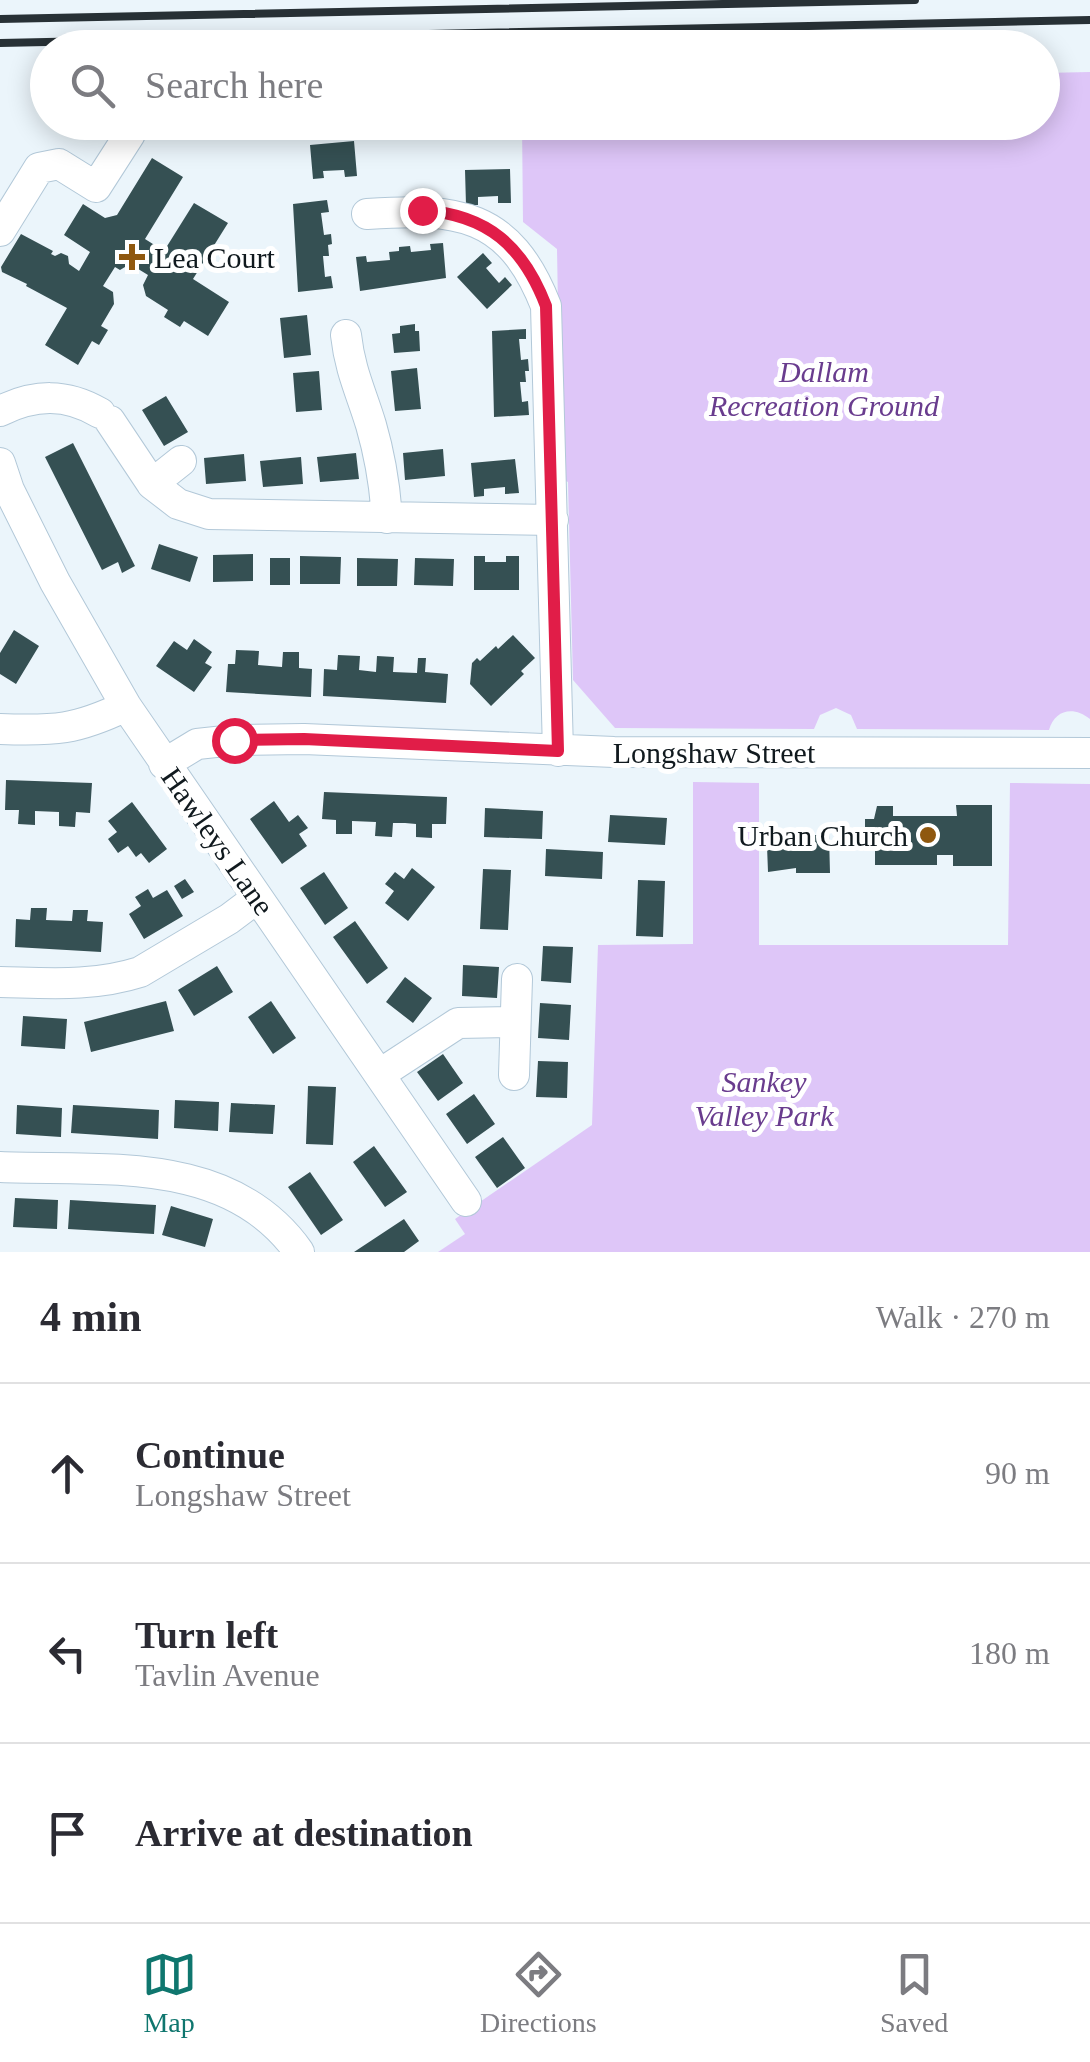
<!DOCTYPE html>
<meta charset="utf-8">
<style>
:root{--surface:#fff;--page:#f7f7f7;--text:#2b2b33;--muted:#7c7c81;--line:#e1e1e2;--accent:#0f766e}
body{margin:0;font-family:"Times New Roman",serif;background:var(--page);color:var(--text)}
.stop{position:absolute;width:30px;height:30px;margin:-22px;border:8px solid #e11d48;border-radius:50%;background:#fff}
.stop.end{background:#e11d48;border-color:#fff;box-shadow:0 2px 10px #0008}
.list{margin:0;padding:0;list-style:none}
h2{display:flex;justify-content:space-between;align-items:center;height:130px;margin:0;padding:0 40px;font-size:42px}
h2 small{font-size:32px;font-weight:400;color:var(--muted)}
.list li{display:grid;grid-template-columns:65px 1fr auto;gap:30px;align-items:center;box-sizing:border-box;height:180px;padding:0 40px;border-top:2px solid var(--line)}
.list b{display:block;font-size:38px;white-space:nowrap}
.list p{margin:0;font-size:32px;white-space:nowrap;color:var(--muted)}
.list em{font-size:32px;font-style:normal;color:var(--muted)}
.icon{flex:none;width:55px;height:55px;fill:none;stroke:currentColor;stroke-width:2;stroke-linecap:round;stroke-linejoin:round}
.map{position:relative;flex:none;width:1090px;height:1252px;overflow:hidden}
.search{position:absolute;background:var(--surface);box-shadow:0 5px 25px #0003;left:30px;right:30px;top:30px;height:110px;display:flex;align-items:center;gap:25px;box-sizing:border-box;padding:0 35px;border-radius:55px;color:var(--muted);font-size:38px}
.sheet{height:670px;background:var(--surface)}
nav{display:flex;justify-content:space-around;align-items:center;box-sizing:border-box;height:140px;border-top:2px solid var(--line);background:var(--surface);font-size:28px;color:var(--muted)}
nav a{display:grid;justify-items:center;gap:5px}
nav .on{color:var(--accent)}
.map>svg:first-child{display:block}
.green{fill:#dec6f8}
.building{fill:#355053}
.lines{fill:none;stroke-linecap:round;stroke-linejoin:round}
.minor-casing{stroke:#b2c8d8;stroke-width:32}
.minor{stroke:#fff;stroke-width:30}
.rail{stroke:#283136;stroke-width:8}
.route{stroke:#e11d48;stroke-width:12}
.poi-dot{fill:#8f580f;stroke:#fff;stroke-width:4}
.labels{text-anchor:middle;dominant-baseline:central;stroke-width:10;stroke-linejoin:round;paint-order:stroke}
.poi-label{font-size:30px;fill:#10191e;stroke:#fff;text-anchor:start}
.park-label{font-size:30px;font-style:italic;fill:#693c8e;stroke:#fff}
.street-label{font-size:30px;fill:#10191e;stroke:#fff}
</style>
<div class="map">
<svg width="1090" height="1252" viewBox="0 0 1090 1252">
<rect width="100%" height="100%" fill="#ebf5fb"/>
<path class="green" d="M1090,72V719C1074,706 1055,709 1049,730L857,729L851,715L836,708L820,715L814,729L615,728L573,680L568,482L561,479L557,249L523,222L522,123L1042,122L1043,73Z
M693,782L759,783V945H1008L1010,783L1090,784V1252H438L465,1234L455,1219L592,1125L598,945L693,944Z"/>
<path class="building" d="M354,141L357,176L345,177L344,170L323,171L324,178L313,179L310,145Z
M152,158L183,177L145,239L164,251L194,203L228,223L193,279L229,302L208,336L184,321L180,327L164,317L168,310L146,296L143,285L148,275L130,264L120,270L115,267L103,286L113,292L114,304L101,326L108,330L99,345L92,341L78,365L45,345L67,308L26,286L27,284L2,272L1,267L21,234L53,251L51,254L55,256L61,253L68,256L69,264L79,271L90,252L64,235L83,204L105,218L117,215Z
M510,169L511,203H498V196L478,197V205H466L465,170Z
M327,200L329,212L321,213L324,235L331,234L332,244L328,245L329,256H323L325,277L331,276L333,288L298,292L293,204Z
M443,243L446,278L360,291L356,257L366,256L367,262L390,260L389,252L399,251V247L410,246L411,252L431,250L430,244Z
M483,253L492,263L486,268L499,283L505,277L512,285L487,309L457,277Z
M307,315L311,355L284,358L280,318Z
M415,324V331H419L420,351L394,353L392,334L400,333V326Z
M526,329V339H519L521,360L528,359L529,371H525L526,382H520L522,402L528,401L529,415L494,417L492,331Z
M417,368L421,409L395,411L391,371Z
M319,371L322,410L296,412L293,373Z
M166,396L188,432L164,446L142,410Z
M73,443L135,566L122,573L118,562L102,570L45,457Z
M443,449L445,476L405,480L403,453Z
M356,453L359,479L320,482L317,457Z
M244,454L246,481L206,484L204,458Z
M301,457L303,484L263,487L260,461Z
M515,459L519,493L505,494V487L484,489V496L474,497L471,463Z
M159,544L198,557L190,582L151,569Z
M253,554V581L213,582V555Z
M300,556L341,557L340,584H300Z
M474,556H485V562H506V556H519V590H474Z
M270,558H290V585H270Z
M357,558L398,559L397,586H357Z
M415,558L454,559L453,586L414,585Z
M14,630L39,646L16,684L0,674V653Z
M513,635L535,658L521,671L524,674L491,706L470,684L472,663L477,658L480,661L496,646L498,649Z
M194,639L212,652L205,663L212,667L194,692L156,666L174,641L187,650Z
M236,650L259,651L258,665L282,667L283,652H299V668L312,669L311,697L226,692L228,664H235Z
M338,655L360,656L359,670L376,672L377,656L394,657L393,672L417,673L418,658H426L425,672L448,674L446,703L323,696L324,669L337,670Z
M6,780L92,783L90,813L76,812L75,827L59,826V812L35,811V825L18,824L19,810H5Z
M324,792L447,797L446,824H432V838L416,837V824L405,823H393L392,837L375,836L376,822L352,821V834H336V820L322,819Z
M274,801L289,822L298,815L308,828L299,834L307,846L282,864L250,819Z
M132,802L167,849L149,863L141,853L136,857L128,846L118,853L108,839L117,832L108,821Z
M956,805H992V866H953V855H937V865H875V850H865V819H874L877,806H893V816H957Z
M485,808L543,811L542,839L484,837Z
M610,815L667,818L665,845L608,842Z
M813,835H829L830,873H796V868L768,872L767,846L797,849V843L813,842Z
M546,849L603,852L602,879L545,876Z
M412,868L435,887L408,921L385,903L394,891L385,884L395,872L404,879Z
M483,869L511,870L508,930L480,929Z
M324,872L348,908L325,925L300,888Z
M185,879L194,892L182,899L174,886Z
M638,880L665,881L663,937L636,936Z
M148,889L153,898L167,890L183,916L144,939L129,914L141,906L135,897Z
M31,908H47L46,920L72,921L73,910H88L87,921L103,922L101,952L15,947L16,919L30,920Z
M355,921L388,968L367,984L333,937Z
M543,946L573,947L571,983L541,981Z
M463,965L499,967L497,998L462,996Z
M217,966L233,992L194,1016L178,990Z
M405,977L432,998L413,1023L386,1002Z
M166,1001L174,1031L91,1052L84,1022Z
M271,1001L296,1038L273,1054L248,1017Z
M540,1003L571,1005L569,1040L538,1038Z
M23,1016L67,1019L65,1049L21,1046Z
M443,1054L463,1083L438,1101L417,1072Z
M538,1061L568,1062L567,1098L536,1097Z
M308,1086L336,1087L333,1145L306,1144Z
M474,1094L495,1124L467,1144L446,1114Z
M175,1100L219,1102L218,1131L174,1128Z
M231,1103L275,1105L273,1134L229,1132Z
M17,1105L62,1108L61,1137L16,1134Z
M73,1105L159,1110L158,1139L71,1133Z
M503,1137L525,1168L497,1188L475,1157Z
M374,1146L407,1192L385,1207L353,1162Z
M310,1172L343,1220L321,1235L288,1187Z
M15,1198L58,1200L57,1229L13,1227Z
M70,1200L156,1205L154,1234L68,1229Z
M171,1206L213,1219L205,1247L162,1235Z
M404,1219L419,1241L404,1252H354Z"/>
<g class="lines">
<g class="minor-casing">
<path id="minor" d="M367,214C457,208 509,212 546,306L558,751
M0,231L39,168L59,164L96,187L130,134
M346,335C350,371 361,392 371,425C380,456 385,487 387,518
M0,411C35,394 66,393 100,413
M110,421L152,484L181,461
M0,463L9,490L55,582L126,706L466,1201
M152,484L178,504L209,514L553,520
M0,729C55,731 76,730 126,706
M164,764L197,744L234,740L304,739L614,752L1090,753
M0,982C48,983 93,987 140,972L229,919L257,898
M380,1074L458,1023L515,1022
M514,1075L517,979
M0,1167C105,1171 231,1155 299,1252"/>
</g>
<use href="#minor" class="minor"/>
<path class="rail" d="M0,19L915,0
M0,43L1090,20"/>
</g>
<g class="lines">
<path class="route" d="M234,740L304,739L558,751L546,306C523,246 488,215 422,210"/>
</g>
<g class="poi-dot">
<path d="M127 242h10v10h10v10h-10v10h-10v-10h-10v-10h10z"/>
<circle cx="928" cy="835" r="10"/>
</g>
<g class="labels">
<g class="poi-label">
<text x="154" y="257">Lea Court</text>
<text x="908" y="835" text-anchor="end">Urban Church</text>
</g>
<g class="park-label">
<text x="824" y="371">Dallam<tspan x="824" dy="34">Recreation Ground</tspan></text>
<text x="764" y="1081">Sankey<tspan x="764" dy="34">Valley Park</tspan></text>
</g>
<g class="street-label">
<text x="714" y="752">Longshaw Street</text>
<text transform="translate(218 841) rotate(55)">Hawleys Lane</text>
</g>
</g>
</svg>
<div class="stop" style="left:234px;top:740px"></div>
<div class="stop end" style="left:422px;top:210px"></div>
<div class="search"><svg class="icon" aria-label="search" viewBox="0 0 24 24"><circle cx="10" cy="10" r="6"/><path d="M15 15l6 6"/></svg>Search here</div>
</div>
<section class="sheet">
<h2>4 min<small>Walk · 270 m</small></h2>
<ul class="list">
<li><svg class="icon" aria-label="ahead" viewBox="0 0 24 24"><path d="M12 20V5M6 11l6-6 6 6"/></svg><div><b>Continue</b><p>Longshaw Street</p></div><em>90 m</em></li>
<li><svg class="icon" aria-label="left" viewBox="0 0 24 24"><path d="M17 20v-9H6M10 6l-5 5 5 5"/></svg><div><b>Turn left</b><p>Tavlin Avenue</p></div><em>180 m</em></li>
<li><svg class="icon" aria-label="arrive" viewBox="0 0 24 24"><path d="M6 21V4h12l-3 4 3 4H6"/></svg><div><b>Arrive at destination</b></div></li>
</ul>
</section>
<nav>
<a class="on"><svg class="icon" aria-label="map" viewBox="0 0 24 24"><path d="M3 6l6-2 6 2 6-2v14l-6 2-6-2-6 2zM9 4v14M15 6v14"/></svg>Map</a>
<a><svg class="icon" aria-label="directions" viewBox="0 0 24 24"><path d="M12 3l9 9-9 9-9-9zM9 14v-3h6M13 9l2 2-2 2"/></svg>Directions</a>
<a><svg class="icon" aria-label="saved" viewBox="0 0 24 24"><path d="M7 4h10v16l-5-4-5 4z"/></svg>Saved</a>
</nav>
